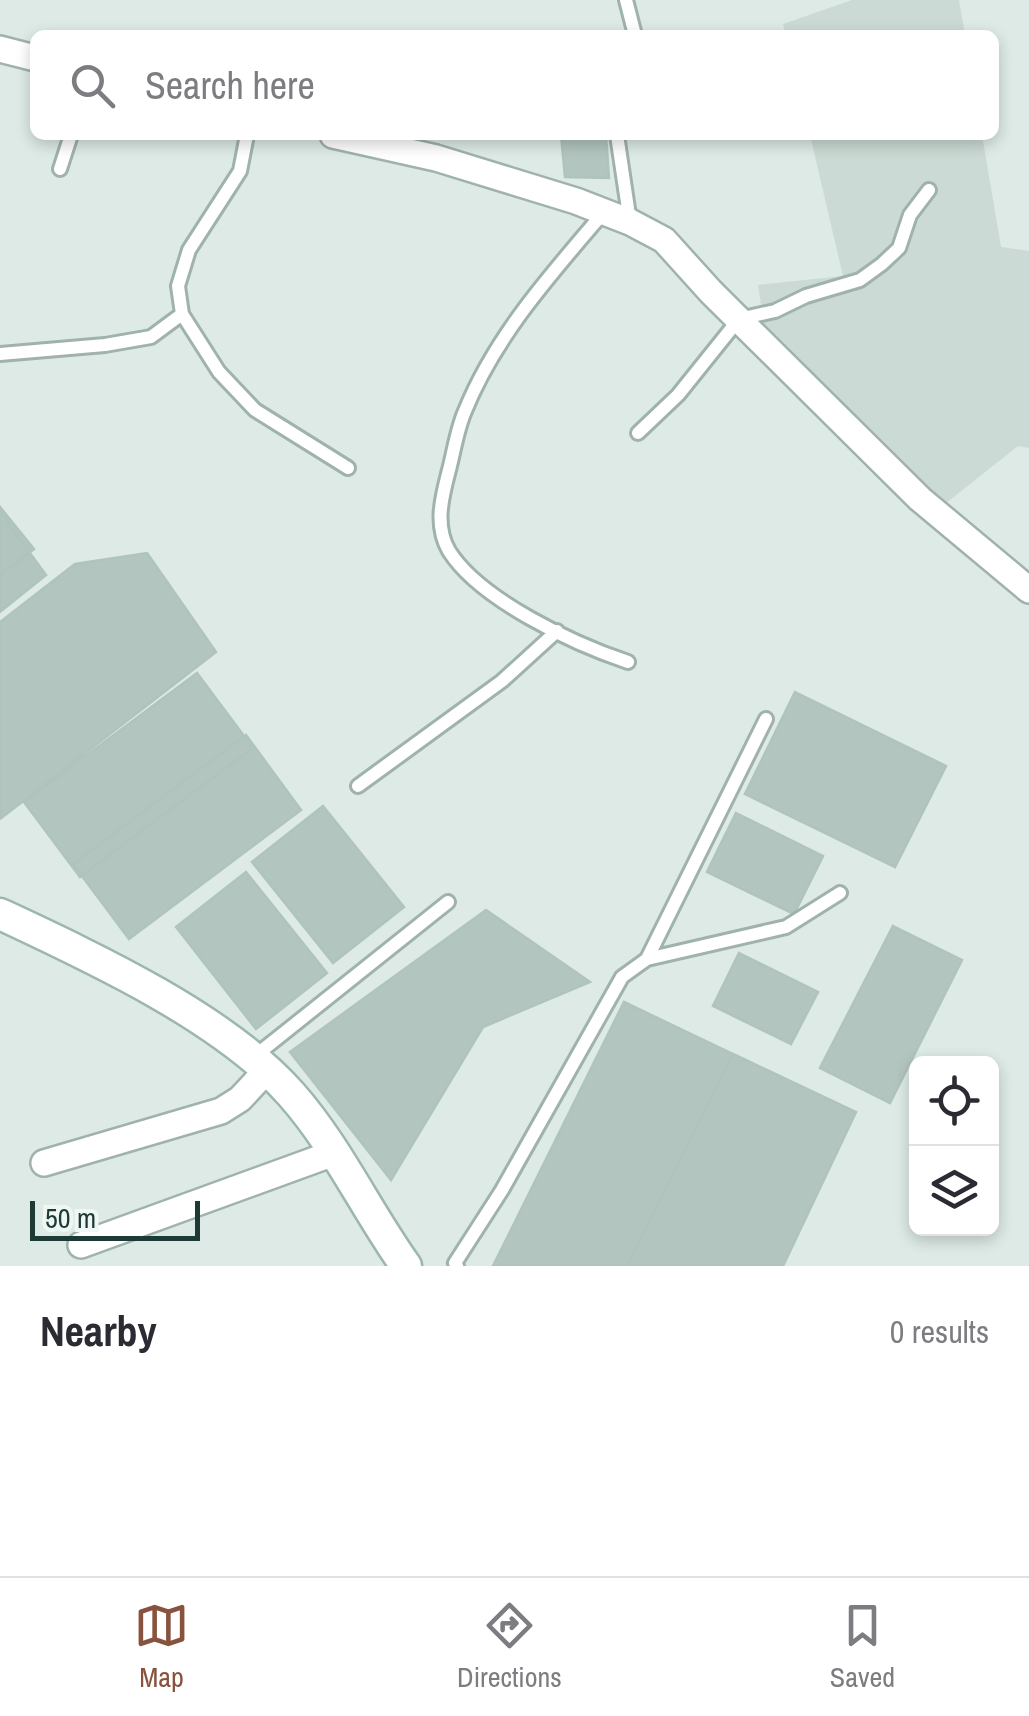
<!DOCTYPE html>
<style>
:root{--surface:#fff;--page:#f2f2f3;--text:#2b2b33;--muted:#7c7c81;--line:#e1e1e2;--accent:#88533e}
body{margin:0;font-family:"Archivo Narrow",sans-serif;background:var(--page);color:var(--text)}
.controls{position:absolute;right:30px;bottom:30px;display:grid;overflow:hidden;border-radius:15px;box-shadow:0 5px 15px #0003}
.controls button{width:90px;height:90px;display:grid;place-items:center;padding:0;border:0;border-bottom:2px solid var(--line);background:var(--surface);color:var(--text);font:50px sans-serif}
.scale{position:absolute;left:30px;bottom:25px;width:170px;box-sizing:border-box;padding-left:10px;border:5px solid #1e3a35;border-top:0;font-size:28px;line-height:35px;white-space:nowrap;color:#1e3a35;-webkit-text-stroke:8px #eef7f3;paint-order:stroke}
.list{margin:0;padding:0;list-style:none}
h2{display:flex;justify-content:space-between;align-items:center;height:130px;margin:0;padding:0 40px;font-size:42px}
h2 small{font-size:32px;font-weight:400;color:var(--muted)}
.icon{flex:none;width:55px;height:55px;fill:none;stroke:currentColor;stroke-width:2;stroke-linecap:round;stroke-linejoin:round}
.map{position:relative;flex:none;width:1029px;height:1266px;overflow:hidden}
.search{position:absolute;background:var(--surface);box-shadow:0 5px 15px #0003;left:30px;right:30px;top:30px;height:110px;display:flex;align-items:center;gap:25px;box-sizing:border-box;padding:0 35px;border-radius:15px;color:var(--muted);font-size:38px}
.sheet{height:310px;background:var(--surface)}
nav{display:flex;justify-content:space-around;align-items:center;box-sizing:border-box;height:140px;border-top:2px solid var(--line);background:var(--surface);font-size:28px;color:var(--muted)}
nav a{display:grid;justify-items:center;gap:5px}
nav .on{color:var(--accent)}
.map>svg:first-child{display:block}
.built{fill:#cbdad4}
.building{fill:#b2c5be;stroke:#afc4bd;stroke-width:2.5}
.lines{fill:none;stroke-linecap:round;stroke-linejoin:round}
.lane-casing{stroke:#a0b2ad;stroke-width:18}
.street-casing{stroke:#a0b2ad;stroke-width:30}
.secondary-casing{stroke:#9cb7af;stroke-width:35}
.lane{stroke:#fff;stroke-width:12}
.street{stroke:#fff;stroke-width:25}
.secondary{stroke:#fff;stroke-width:30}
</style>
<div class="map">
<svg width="1029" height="1266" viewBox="0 0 1029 1266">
<rect width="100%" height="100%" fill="#ddeae5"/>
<path class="built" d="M852,0H959L965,35H786L783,24Z
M810,135H982L1001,247L1029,251V448L1018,446L931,515L767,342L758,285L843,276Z"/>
<path class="building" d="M561,135H606L609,178L565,177Z
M0,507L34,549L0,575Z
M0,512L46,575L0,612Z
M147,553L216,652L0,819V622L75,564Z
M197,673L253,748L80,877L24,802Z
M795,692L946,766L895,867L745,794Z
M246,735L301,810L129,939L73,864Z
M323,806L404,907L333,963L252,862Z
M736,813L823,856L794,914L707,872Z
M246,872L327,973L256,1029L176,927Z
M486,910L590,982L483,1027L391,1180L290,1052Z
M893,926L962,960L890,1103L820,1068Z
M739,953L818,992L791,1044L713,1006Z
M624,1002L733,1054L627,1266H493Z
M733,1054L856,1112L783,1266H627Z"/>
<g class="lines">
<g class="lane-casing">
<path id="lane" d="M626,0L635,35
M247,135L240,171L189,250L178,286L182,314L219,372L255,410L348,468
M617,135L630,222
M60,169L71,135
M604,212C552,273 495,336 465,411C457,429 454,451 449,470C442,497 434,525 449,551C480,600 574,644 628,662
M0,354L105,345L151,337L182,314
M638,433L678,395L739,319L775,311L806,296L860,280L882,264L899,248L910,215L929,190
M358,786L502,681L557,631
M647,959L786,927L840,893
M255,1056L448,902
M457,1266L455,1263L502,1190L622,977L647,959L766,719"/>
</g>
<g class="street-casing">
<path id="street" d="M0,49L35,58
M333,135L436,158L576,201L630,222L664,240L711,292L920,499L1029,590
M44,1163L221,1111L240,1099L267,1070
M81,1245L334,1153"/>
</g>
<g class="secondary-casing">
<path id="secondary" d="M0,914C92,957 224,1018 291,1094C337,1146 366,1210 406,1266"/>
</g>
<use href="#lane" class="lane"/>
<use href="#street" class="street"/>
<use href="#secondary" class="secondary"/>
</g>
</svg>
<div class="controls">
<button><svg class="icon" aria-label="locate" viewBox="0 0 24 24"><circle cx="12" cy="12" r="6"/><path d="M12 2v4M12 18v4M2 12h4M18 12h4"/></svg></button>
<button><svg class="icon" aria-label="layers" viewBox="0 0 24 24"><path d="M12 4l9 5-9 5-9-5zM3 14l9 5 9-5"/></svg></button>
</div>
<div class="scale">50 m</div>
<div class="search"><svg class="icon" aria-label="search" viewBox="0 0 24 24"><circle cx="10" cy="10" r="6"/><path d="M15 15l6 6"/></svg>Search here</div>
</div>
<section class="sheet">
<h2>Nearby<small>0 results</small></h2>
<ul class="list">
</ul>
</section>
<nav>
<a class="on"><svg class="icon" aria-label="map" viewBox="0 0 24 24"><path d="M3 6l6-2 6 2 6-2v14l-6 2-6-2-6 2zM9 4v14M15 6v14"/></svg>Map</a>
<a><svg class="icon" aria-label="directions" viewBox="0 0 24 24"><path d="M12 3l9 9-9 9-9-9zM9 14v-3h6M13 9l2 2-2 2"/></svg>Directions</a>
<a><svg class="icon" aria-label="saved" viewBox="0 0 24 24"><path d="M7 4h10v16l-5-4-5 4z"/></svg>Saved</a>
</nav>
